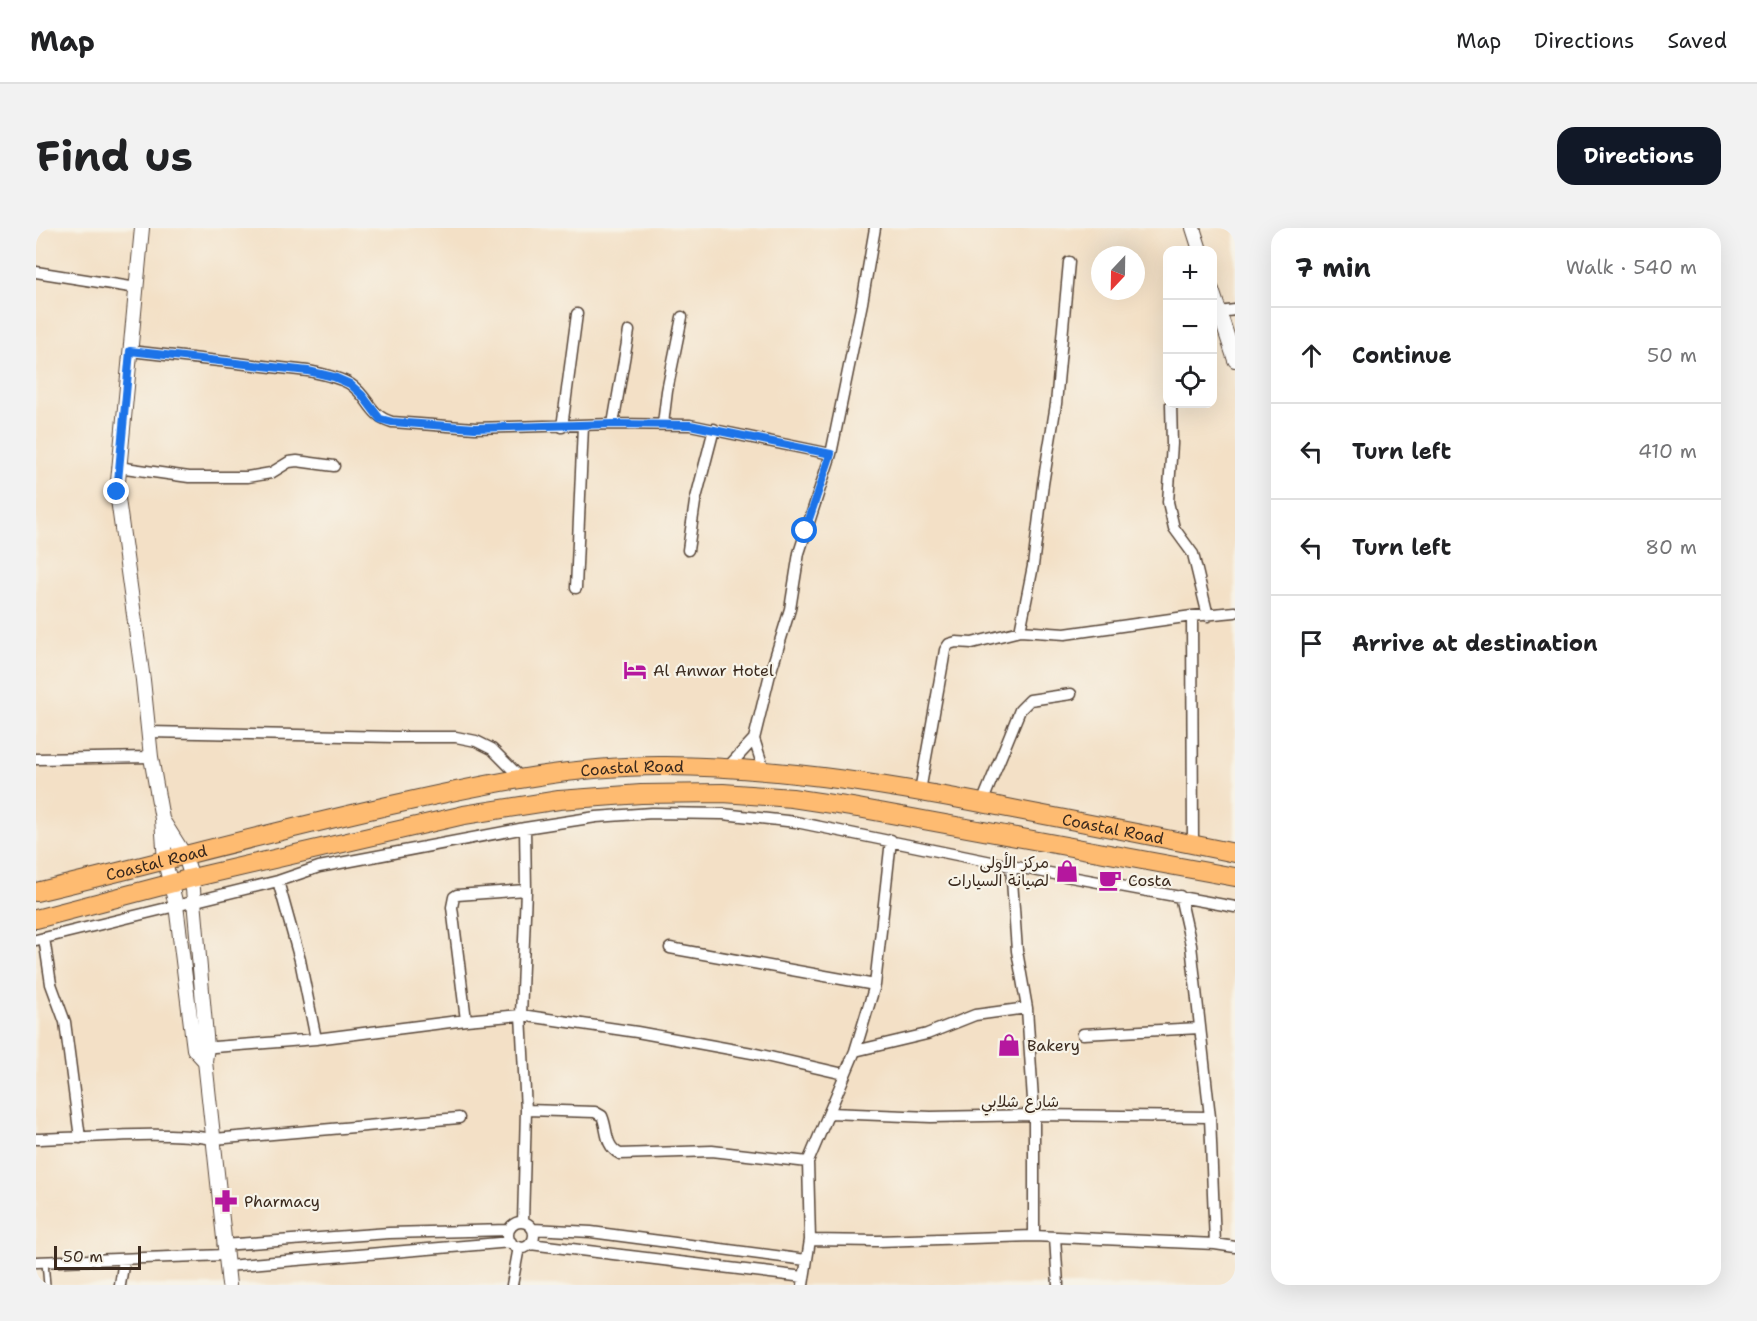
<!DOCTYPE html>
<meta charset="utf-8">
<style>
:root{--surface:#fff;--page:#f2f2f2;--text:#202124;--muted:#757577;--line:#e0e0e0;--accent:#111827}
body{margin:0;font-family:"Shantell Sans","Playpen Sans Arabic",sans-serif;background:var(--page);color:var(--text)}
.controls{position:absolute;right:18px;top:18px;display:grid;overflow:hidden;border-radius:12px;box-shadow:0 6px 24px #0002}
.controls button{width:54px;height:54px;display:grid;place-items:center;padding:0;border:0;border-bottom:2px solid var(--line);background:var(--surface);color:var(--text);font:30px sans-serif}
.compass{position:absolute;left:1055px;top:18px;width:54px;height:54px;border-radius:50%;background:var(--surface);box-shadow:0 6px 24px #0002;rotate:202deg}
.scale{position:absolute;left:18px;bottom:15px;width:87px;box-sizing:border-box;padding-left:6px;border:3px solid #3b2a1e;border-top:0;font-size:16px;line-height:21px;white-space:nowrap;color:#3b2a1e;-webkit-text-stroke:4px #f7f3e8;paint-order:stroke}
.stop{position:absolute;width:18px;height:18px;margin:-14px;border:4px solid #1a73e8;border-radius:50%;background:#fff}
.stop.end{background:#1a73e8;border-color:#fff;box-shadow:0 2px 6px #0008}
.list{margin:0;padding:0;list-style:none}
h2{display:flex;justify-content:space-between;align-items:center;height:78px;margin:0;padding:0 24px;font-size:26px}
h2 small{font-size:20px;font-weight:400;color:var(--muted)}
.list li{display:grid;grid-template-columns:39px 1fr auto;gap:18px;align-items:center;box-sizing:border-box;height:96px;padding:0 24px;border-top:2px solid var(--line)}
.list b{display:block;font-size:22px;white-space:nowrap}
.list em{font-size:20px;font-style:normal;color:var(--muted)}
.icon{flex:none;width:33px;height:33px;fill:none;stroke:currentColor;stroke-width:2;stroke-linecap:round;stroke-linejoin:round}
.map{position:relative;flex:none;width:1199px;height:1057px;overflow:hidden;border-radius:18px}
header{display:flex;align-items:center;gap:36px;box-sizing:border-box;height:84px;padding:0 30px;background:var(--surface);border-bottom:2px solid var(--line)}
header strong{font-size:28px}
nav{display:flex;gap:33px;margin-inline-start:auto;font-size:21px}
.intro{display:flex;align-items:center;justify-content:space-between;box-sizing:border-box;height:144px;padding:0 36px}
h1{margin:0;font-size:42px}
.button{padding:15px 27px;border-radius:18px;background:var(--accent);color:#fff;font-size:21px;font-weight:700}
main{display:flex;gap:36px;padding:0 36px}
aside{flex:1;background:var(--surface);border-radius:18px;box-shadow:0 6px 24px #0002}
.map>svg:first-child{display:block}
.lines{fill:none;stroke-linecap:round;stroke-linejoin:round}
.service-casing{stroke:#574537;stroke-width:8}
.minor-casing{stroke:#574537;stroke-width:13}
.tertiary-casing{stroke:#574537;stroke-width:16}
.trunk-casing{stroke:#574537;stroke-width:20}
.service{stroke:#fff;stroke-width:5}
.minor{stroke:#fff;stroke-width:10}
.tertiary{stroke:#fff;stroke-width:14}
.trunk{stroke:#febb71;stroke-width:18}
.route{stroke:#1a73e8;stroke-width:8}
.labels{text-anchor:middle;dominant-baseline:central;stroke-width:4.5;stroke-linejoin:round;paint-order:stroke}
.poi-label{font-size:16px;fill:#3b2a1e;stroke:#f7f3e8;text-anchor:start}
.street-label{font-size:16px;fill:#3b2a1e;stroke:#f7f3e8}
</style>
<header>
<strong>Map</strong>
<nav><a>Map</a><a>Directions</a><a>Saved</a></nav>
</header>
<div class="intro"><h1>Find us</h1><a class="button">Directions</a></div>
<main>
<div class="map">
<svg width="1199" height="1057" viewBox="0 0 1199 1057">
<rect width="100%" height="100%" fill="#f7f3e8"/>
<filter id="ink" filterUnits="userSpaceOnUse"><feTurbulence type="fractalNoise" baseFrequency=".0167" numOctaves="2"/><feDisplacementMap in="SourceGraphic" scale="12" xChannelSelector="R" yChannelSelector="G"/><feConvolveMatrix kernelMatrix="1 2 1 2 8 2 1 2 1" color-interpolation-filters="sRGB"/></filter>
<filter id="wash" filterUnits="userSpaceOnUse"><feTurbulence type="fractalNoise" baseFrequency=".008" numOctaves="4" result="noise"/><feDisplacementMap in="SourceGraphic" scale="24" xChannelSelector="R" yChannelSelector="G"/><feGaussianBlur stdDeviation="1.35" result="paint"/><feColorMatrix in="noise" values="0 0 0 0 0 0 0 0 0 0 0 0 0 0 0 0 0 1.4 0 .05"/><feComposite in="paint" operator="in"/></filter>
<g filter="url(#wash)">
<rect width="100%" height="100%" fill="#f3e0c6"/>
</g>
<g filter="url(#ink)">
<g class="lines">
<g class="service-casing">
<path id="service" d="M9,1034L11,1057"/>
</g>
<g class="minor-casing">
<path id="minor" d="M0,44L101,60
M1183,84L1199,82
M94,123L272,143C286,146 302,149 314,156C334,169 332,187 356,194L439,200L577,196L654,197L795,226
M1135,176L1136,216L1132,274L1138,300L1157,326L1172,388
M577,196L593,103
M627,196L631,163L646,89
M526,199L541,86
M82,239L153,249H211L235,245L253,234L261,233L298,238
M652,322L659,274L678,201
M540,360L547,198
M1156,388L1157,616
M984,403L997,338L1007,256L1020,176L1033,34
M112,504L358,509H420L440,513L456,521L486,551
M718,511L728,542
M0,531L115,529
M691,540L718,511L734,446L754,381L763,325L795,226L826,75L839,0
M884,563L907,434L909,422L913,416L920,414L936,415L984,403L1029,406L1156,388L1199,384
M946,575L984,482L994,472L1035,466
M975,638L981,723L991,780L998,887V1008
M242,653L264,732L280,811
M1144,668L1155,717L1174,889L1179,1016
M8,710L15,756L29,794L44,910
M0,712L242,653L283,639L489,600L560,589L616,585L687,586L760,594L975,638L1199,679
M634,720L839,757
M430,792L416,679L418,669L421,667L490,662
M1047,806L1164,800
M165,820L280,811L430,792L485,787L601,804L716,825L808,846
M819,823L891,806L939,787L991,780
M490,882L559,884L566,888C572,901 568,918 584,926L676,923L772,934
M794,885L895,889L998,887L1174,889
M0,911C57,910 123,902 178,911L423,890
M487,994L490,882L485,787L490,662L489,600
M472 1007a13 13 0 1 1 26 0a13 13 0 1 1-26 0Z
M497,1001L555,1004L770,1032
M1019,1009L1022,1057
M774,1012L842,1013L998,1008L1179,1016L1199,1019
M494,1016L768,1049
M187,1017L353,1005L473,1002
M0,1034L189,1027
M191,1038L475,1014
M84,1057L88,1032
M476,1057L483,1019
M767,1057L774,1012L772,934L819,823L839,757L855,612"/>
</g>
<g class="tertiary-casing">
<path id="tertiary" d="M106,0L81,264L107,452L115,529L126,591L129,634L140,677L158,821L169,833
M1157,0L1164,22
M1176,62L1199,132
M127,593L149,628L156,650L171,819L169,833L193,1057"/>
</g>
<g class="trunk-casing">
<g id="trunk">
<path id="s1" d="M0,664C123,635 245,601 369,574C454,555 543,537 630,538C749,539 866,559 982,582C1055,596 1127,610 1199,625"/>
<path d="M0,691L156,650L428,587L523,572L605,566L687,565L756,570L822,580L1199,649"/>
</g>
</g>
<use href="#service" class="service"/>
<use href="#minor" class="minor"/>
<use href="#tertiary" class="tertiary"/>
<use href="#trunk" class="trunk"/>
</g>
</g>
<g class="lines" filter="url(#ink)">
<path class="route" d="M81,264L94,123L272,143L298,149L314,156L326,167L344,191L356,194L439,200L577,196L654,197L795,226L769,303"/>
</g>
<defs>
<g id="hotel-bare" transform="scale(1.8)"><path d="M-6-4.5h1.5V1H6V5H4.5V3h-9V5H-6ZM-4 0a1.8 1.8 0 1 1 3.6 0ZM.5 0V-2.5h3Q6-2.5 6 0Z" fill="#b5179e" stroke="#f7f3e8" stroke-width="2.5" paint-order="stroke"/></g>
<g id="shop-bare" transform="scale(1.8)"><path d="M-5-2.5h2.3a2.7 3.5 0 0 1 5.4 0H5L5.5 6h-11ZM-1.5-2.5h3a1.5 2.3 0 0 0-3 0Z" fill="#b5179e" stroke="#f7f3e8" stroke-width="2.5" paint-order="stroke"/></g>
<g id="cafe-bare" transform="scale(1.8)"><path d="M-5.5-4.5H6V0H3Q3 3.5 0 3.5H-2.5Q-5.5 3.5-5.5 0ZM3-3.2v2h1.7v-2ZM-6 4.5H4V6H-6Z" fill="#b5179e" stroke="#f7f3e8" stroke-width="2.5" paint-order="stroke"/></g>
<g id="pharmacy-bare" transform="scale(1.8)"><path d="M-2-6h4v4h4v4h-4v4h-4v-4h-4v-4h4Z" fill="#b5179e" stroke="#f7f3e8" stroke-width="2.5" paint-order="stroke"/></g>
</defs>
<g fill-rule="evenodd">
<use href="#hotel-bare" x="599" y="442"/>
<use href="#shop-bare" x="1031" y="643"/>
<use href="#cafe-bare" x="1074" y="652"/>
<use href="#shop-bare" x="973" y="817"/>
<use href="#pharmacy-bare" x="190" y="973"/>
</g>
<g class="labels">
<g class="poi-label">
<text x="617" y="442">Al Anwar Hotel</text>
<text x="1013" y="634" text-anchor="end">مركز الأولى<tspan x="1013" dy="18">لصيانة السيارات</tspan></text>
<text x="1092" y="652">Costa</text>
<text x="991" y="817">Bakery</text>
<text x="208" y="973">Pharmacy</text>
</g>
<g class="street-label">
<text stroke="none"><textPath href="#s1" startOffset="610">Coastal Road</textPath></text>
<text stroke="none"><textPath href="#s1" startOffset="1096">Coastal Road</textPath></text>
<text stroke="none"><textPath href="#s1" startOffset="124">Coastal Road</textPath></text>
<text x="984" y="873">شارع شلابي</text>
</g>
</g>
</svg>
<div class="controls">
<button>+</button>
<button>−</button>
<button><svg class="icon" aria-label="locate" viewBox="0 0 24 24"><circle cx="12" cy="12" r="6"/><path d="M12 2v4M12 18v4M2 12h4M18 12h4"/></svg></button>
</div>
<svg class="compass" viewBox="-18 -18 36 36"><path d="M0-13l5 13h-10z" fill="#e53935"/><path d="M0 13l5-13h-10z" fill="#757577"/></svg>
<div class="scale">50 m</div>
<div class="stop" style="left:769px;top:303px"></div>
<div class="stop end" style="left:81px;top:264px"></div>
</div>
<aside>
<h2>7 min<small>Walk · 540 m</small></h2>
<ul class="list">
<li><svg class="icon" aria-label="ahead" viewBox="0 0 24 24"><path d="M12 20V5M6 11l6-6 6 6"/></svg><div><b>Continue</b></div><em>50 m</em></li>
<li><svg class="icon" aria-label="left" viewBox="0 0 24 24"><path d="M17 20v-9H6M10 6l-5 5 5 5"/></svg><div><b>Turn left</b></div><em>410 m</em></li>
<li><svg class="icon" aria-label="left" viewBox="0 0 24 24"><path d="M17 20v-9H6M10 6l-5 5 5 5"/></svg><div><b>Turn left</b></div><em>80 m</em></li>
<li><svg class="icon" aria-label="arrive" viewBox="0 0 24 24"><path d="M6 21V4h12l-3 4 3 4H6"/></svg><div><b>Arrive at destination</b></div></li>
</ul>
</aside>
</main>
